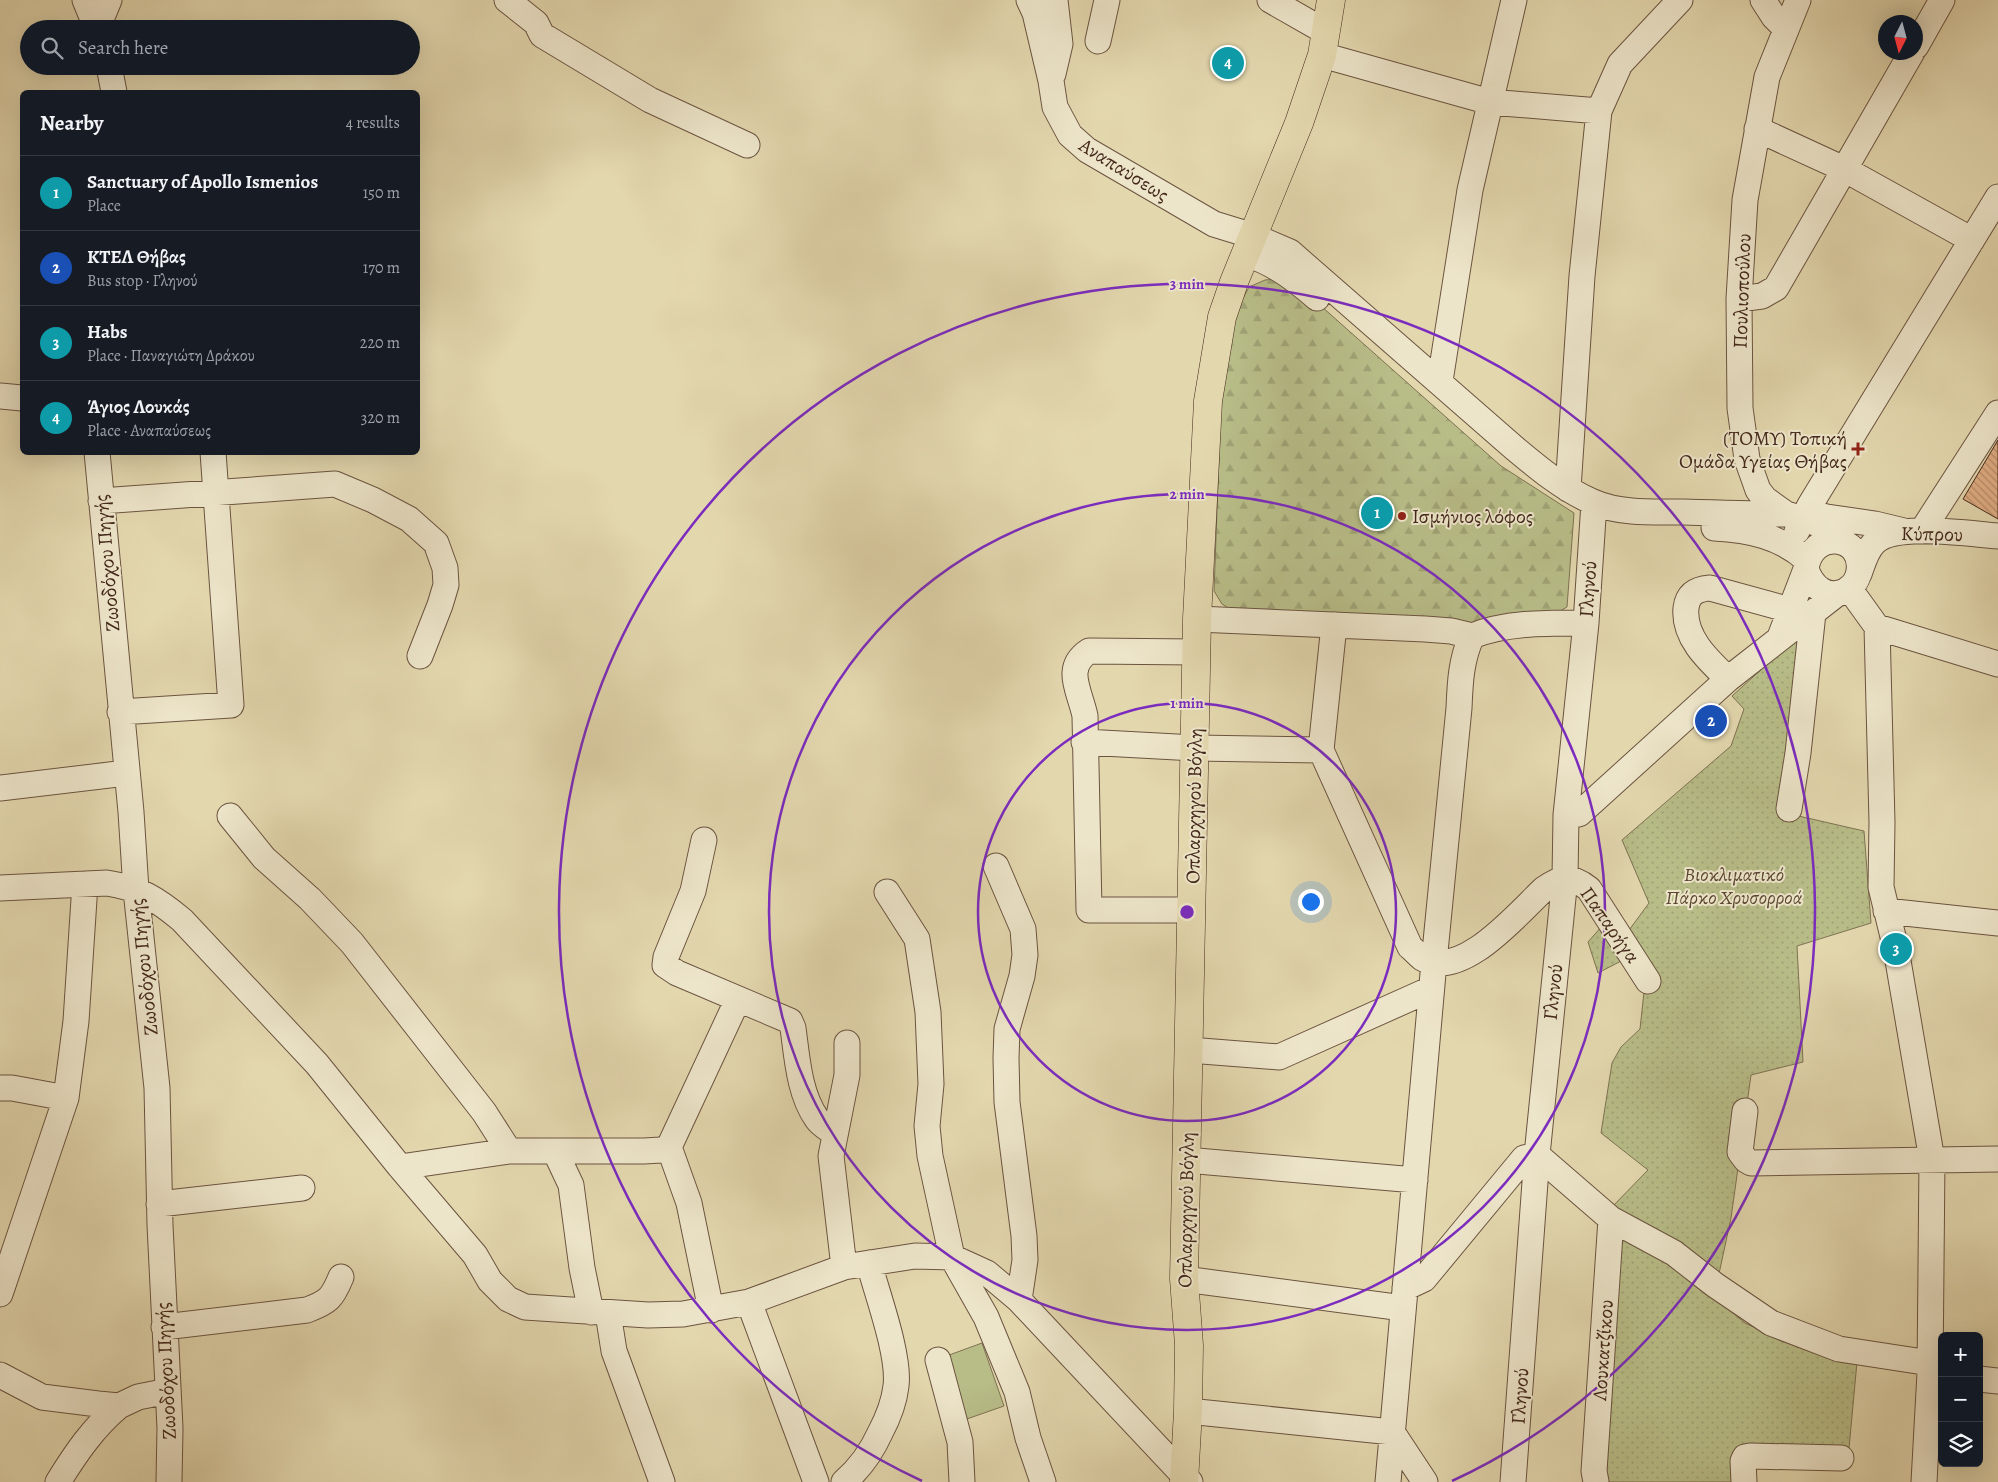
<!DOCTYPE html>
<meta charset="utf-8">
<style>
:root{--surface:#171b24;--page:#242831;--text:#f1f3f6;--muted:#9ea1a6;--line:#363941;--accent:#1a73e8}
body{margin:0;font-family:Alegreya,serif;background:var(--page);color:var(--text)}
.controls{position:absolute;right:15px;bottom:15px;display:grid;overflow:hidden;border-radius:8px;box-shadow:0 5px 20px #0002}
.controls button{width:45px;height:45px;display:grid;place-items:center;padding:0;border:0;border-bottom:1px solid var(--line);background:var(--surface);color:var(--text);font:25px sans-serif}
.compass{position:absolute;left:1878px;top:15px;width:45px;height:45px;border-radius:50%;background:var(--surface);box-shadow:0 5px 20px #0002;rotate:186deg}
.you{position:absolute;left:1310px;top:901px;width:18px;height:18px;margin:-12px;border:4px solid #fff;border-radius:50%;background:#1a73e8;box-shadow:0 0 0 8px #1a73e833}
.badge{display:grid;place-items:center;width:32px;height:32px;border-radius:50%;background:var(--accent);color:#fff;font-size:16px;font-weight:700}
.pin{position:absolute;translate:-50% -50%;border:2px solid #fff;box-shadow:0 1px 5px #0006}
.list{margin:0;padding:0;list-style:none}
h2{display:flex;justify-content:space-between;align-items:center;height:65px;margin:0;padding:0 20px;font-size:21px}
h2 small{font-size:16px;font-weight:400;color:var(--muted)}
.list li{display:grid;grid-template-columns:32px 1fr auto;gap:15px;align-items:center;box-sizing:border-box;height:75px;padding:0 20px;border-top:1px solid var(--line)}
.list b{display:block;font-size:19px;white-space:nowrap}
.list p{margin:0;font-size:16px;white-space:nowrap;color:var(--muted)}
.list em{font-size:16px;font-style:normal;color:var(--muted)}
.icon{flex:none;width:28px;height:28px;fill:none;stroke:currentColor;stroke-width:2;stroke-linecap:round;stroke-linejoin:round}
.map{position:relative;flex:none;width:1998px;height:1482px;overflow:hidden}
.search{position:absolute;background:var(--surface);box-shadow:0 5px 20px #0002;left:20px;top:20px;width:400px;height:55px;display:flex;align-items:center;gap:12px;box-sizing:border-box;padding:0 18px;border-radius:28px;color:var(--muted);font-size:19px}
.panel{position:absolute;background:var(--surface);box-shadow:0 5px 20px #0002;left:20px;top:90px;width:400px;height:365px;border-radius:8px}
.map>svg:first-child{display:block}
.forest{fill:url(#forest-firs);stroke:#7e7252}
.park{fill:url(#park-dots);stroke:#7e7252}
.pitch{fill:#b8bd88;stroke:#7e7252}
.building{fill:url(#building-back-hatch);stroke:#43281b}
.lines{fill:none;stroke-linecap:round;stroke-linejoin:round}
.minor-casing{stroke:#6b5440;stroke-width:27}
.major-casing{stroke:#43281b;stroke-width:29}
.minor{stroke:#ede5ca;stroke-width:25}
.major{stroke:#e3d7ae;stroke-width:28}
.ring{fill:none;stroke:#7b2cbf;stroke-width:2.5}
.poi-dot{fill:#8f2418;stroke:#ede5ca;stroke-width:2}
.labels{text-anchor:middle;dominant-baseline:central;stroke-width:4;stroke-linejoin:round;paint-order:stroke}
.street-label{font-size:20px;fill:#43281b;stroke:#ede5ca}
.poi-label{font-size:20px;fill:#43281b;stroke:#ede5ca;text-anchor:end}
.park-label{font-size:20px;font-style:italic;fill:#5a4631;stroke:#ede5ca}
.centre{fill:#7b2cbf;stroke:#ede5ca;stroke-width:2.5}
.ring-label{font-size:15px;text-anchor:middle;font-weight:bold;fill:#7b2cbf;stroke:#ede5ca;stroke-width:4;stroke-linejoin:round;paint-order:stroke}
</style>
<div class="map">
<svg width="1998" height="1482" viewBox="0 0 1998 1482">
<defs>
<pattern id="forest-firs" width="22" height="20" patternUnits="userSpaceOnUse" patternTransform="scale(1.25)"><rect width="22" height="20" fill="#b8bd88"/><path d="M5 1l3.5 6h-7zM16 11l3.5 6h-7z" fill="#9fa275"/></pattern>
<pattern id="park-dots" width="8" height="8" patternUnits="userSpaceOnUse" patternTransform="scale(1.25)"><rect width="8" height="8" fill="#b8bd88"/><path d="M2 2h.1M6 6h.1" fill="none" stroke="#9fa275" stroke-width="1.8" stroke-linecap="round"/></pattern>
<pattern id="building-back-hatch" width="6" height="6" patternUnits="userSpaceOnUse" patternTransform="scale(1.25)"><rect width="6" height="6" fill="#e0ad83"/><path d="M-1 5l2 2M0 0l6 6M5-1l2 2" fill="none" stroke="#b78d6a"/></pattern>
</defs>
<rect width="100%" height="100%" fill="#e3d7ae"/>
<filter id="stains"><feTurbulence type="fractalNoise" baseFrequency=".004" numOctaves="4"/><feColorMatrix values="0 0 0 0 .2 0 0 0 0 .09 0 0 0 0 .02 0 0 0 .5 -.17"/></filter>
<radialGradient id="worn" r=".72"><stop offset=".6" stop-color="#630" stop-opacity="0"/><stop offset="1" stop-color="#630" stop-opacity=".3"/></radialGradient>
<path class="forest" d="M1278,279L1303,290L1501,466L1574,513L1567,607L1553,615L1473,625L1239,615L1222,604L1214,591L1222,377L1235,313L1249,287L1265,280Z"/>
<path class="park" d="M1806,636L1781,812L1864,831L1871,923L1797,946L1803,1062L1751,1075L1731,1218L1714,1297L1745,1323L1781,1340L1857,1362L1848,1459L1741,1452L1739,1482H1602L1612,1207L1648,1170L1601,1133L1612,1063L1621,1047L1640,1029L1644,992L1625,959L1598,973L1588,942L1609,918L1621,941L1649,903L1622,840L1731,746L1744,709L1732,696L1783,650Z"/>
<path class="pitch" d="M982,1343L1004,1406L964,1420L941,1358Z"/>
<path class="building" d="M1998,440V519L1963,499Z"/>
<g class="lines">
<g class="minor-casing">
<path id="minor" d="M85,0L97,29
M507,0L536,23L542,35L650,100L747,145
M1029,0L1035,13L1051,81L1055,107L1070,135L1087,150L1214,224L1253,236L1290,252L1512,446C1537,467 1563,489 1593,502C1620,514 1654,512 1683,512C1717,513 1751,514 1786,514
M1270,0L1326,32
M1763,0L1774,17L1786,29
M1798,0L1767,77L1745,200L1739,299L1740,408L1747,459L1758,490L1765,499L1786,514L1815,522L1838,541
M97,29L109,0
M1098,41L1107,0
M1916,46L1942,0
M1322,55L1490,102L1599,111
M109,66L114,92
M1053,74L1060,44L1055,0
M1757,129L1844,169L1972,240
M1246,254C1274,263 1295,279 1317,298
M1739,299L1762,296L1776,288L1912,52
M1440,381L1470,190L1514,0
M0,396L22,398
M97,452L131,812L136,890L157,1088L160,1225L170,1428L169,1482
M1568,489L1582,276L1599,111L1620,64L1680,0
M101,501L335,484L373,500L409,519L436,543L445,568L446,585L440,605L420,656
M1811,507L1817,515L1827,517L1875,524L1904,531
M1714,528C1750,530 1780,536 1807,560
M1797,531L1810,505L1998,197
M1922,531L1998,413
M1859,574C1863,563 1866,551 1874,543C1894,522 1970,534 1998,536
M1849,588L1877,627L1882,822L1881,887L1896,949L1932,1160L1930,1373L1924,1482
M1197,619L1425,629L1451,631L1472,636
M1334,625L1321,750L1410,947C1414,950 1418,955 1422,958C1461,982 1518,913 1544,889C1562,876 1571,875 1589,889L1648,981
M1877,627L1998,664
M1780,637L1806,569C1811,528 1864,535 1859,571C1858,579 1853,586 1847,590C1828,601 1812,587 1806,569
M1728,679C1708,660 1683,637 1686,608C1688,593 1697,589 1710,588L1790,610
M120,712L231,705L213,452
M1084,742L1195,748L1321,750
M0,788L126,773
M1789,809L1798,753L1813,613
M1566,815L1579,814L1728,679L1838,593
M230,816L264,858L310,899L352,943L484,1112L509,1151
M704,840L693,891L666,957L665,965L677,973L790,1021L793,1028C797,1057 799,1094 817,1119C821,1125 829,1129 835,1134
M996,866L1023,929L1025,955L1022,976L1007,1029L1006,1058L1007,1102L1024,1236L1025,1260L1019,1300
M0,888L107,883C139,888 157,899 182,920L317,1064L400,1167L475,1255L490,1281L508,1299L525,1307L648,1315L683,1314L749,1302L844,1267L915,1256L952,1257L987,1273L1019,1300L1190,1482
M887,892L917,939L928,1012L931,1084L927,1126L930,1156L952,1257L986,1317L1017,1392L1028,1438L1043,1482
M1191,910H1089L1085,716C1080,691 1063,668 1089,651L1197,652
M1886,911L1998,923
M1189,1050L1279,1057L1431,989
M0,1088H12L66,1098
M1745,1111L1740,1152L1746,1160L1751,1163L1998,1159
M669,1147L689,1203L711,1310
M555,1151L571,1185L582,1268L591,1312
M1537,1155L1611,1219L1674,1253L1715,1285L1771,1323L1839,1349L1930,1363
M1186,1160L1415,1180
M400,1167L509,1151H644L661,1150L669,1147L738,999
M159,1204L302,1188
M844,1267L831,1156L847,1075V1043
M1184,1279L1403,1308
M1405,1288L1424,1279L1524,1158L1537,1155
M0,1294L66,1098L76,1021L85,884
M749,1302L816,1482
M608,1313L614,1351L662,1482
M164,1327L307,1310C328,1302 332,1299 341,1277
M938,1360L960,1442L962,1482
M0,1375L42,1397L98,1404L119,1406L138,1397L168,1391
M1979,1379L1998,1381
M1188,1411L1392,1432L1425,1482
M58,1482C76,1453 93,1428 119,1406
M844,1482C860,1468 871,1453 880,1433C888,1418 894,1404 896,1386C900,1355 877,1294 869,1263
M1388,1482L1434,962L1459,708C1460,683 1461,659 1472,636C1507,622 1549,623 1586,623
M1513,1482L1537,1155L1565,878L1566,815L1586,623L1594,503
M1596,1482L1594,1471L1611,1219
M1744,1482L1743,1461L1745,1457L1750,1456L1841,1458"/>
</g>
<g class="major-casing">
<path id="major" d="M1184,1482L1188,1411L1189,1345L1184,1279L1197,619L1208,401L1222,317L1234,282L1299,123L1322,55L1331,0"/>
</g>
<use href="#minor" class="minor"/>
<use href="#major" class="major"/>
</g>
<g class="ring">
<circle cx="1187" cy="912" r="209"/>
<circle cx="1187" cy="912" r="418"/>
<path d="M922 1481A628 628 0 1 1 1452 1481"/>
</g>
<g class="poi-dot">
<path d="M1855.5 441.5h5v5h5v5h-5v5h-5v-5h-5v-5h5z"/>
<circle cx="1402" cy="516" r="5"/>
</g>
<g class="labels">
<g class="street-label">
<text transform="translate(1124 170) rotate(32)">Αναπαύσεως</text>
<text transform="translate(1742 291) rotate(-88)">Πουλιοπούλου</text>
<text transform="translate(1932 534) rotate(1)">Κύπρου</text>
<text transform="translate(107 563) rotate(-95)">Ζωοδόχου Πηγής</text>
<text transform="translate(1588 589) rotate(-86)">Γληνού</text>
<text transform="translate(1194 806) rotate(-89)">Οπλαρχηγού Βόγλη</text>
<text transform="translate(1610 925) rotate(55)">Παπαρήγα</text>
<text transform="translate(144 967) rotate(-96)">Ζωοδόχου Πηγής</text>
<text transform="translate(1553 992) rotate(-84)">Γληνού</text>
<text transform="translate(1186 1210) rotate(-89)">Οπλαρχηγού Βόγλη</text>
<text transform="translate(1603 1350) rotate(-86)">Λουκατζίκου</text>
<text transform="translate(166 1371) rotate(-93)">Ζωοδόχου Πηγής</text>
<text transform="translate(1520 1396) rotate(-86)">Γληνού</text>
</g>
<g class="poi-label">
<text x="1847" y="438">(ΤΟΜΥ) Τοπική<tspan x="1847" dy="23">Ομάδα Υγείας Θήβας</tspan></text>
<text x="1412" y="516" text-anchor="start">Ισμήνιος λόφος</text>
</g>
<g class="park-label">
<text x="1734" y="874">Βιοκλιματικό<tspan x="1734" dy="23">Πάρκο Χρυσορροά</tspan></text>
</g>
</g>
<circle cx="1187" cy="912" r="8" class="centre"/>
<g class="ring-label">
<text x="1187" y="289">3 min</text>
<text x="1187" y="499">2 min</text>
<text x="1187" y="708">1 min</text>
</g>
<rect width="100%" height="100%" filter="url(#stains)"/>
<rect width="100%" height="100%" fill="url(#worn)"/>
</svg>
<div class="controls">
<button>+</button>
<button>−</button>
<button><svg class="icon" aria-label="layers" viewBox="0 0 24 24"><path d="M12 4l9 5-9 5-9-5zM3 14l9 5 9-5"/></svg></button>
</div>
<svg class="compass" viewBox="-18 -18 36 36"><path d="M0-13l5 13h-10z" fill="#e53935"/><path d="M0 13l5-13h-10z" fill="#9ea1a6"/></svg>
<div class="you"></div>
<div class="pin badge" style="left:1377px;top:513px;background:#0f9aa8">1</div>
<div class="pin badge" style="left:1711px;top:721px;background:#1a4fb4">2</div>
<div class="pin badge" style="left:1896px;top:949px;background:#0f9aa8">3</div>
<div class="pin badge" style="left:1228px;top:63px;background:#0f9aa8">4</div>
<div class="search"><svg class="icon" aria-label="search" viewBox="0 0 24 24"><circle cx="10" cy="10" r="6"/><path d="M15 15l6 6"/></svg>Search here</div>
<section class="panel">
<h2>Nearby<small>4 results</small></h2>
<ul class="list">
<li><span class="badge" style="background:#0f9aa8">1</span><div><b>Sanctuary of Apollo Ismenios</b><p>Place</p></div><em>150 m</em></li>
<li><span class="badge" style="background:#1a4fb4">2</span><div><b>ΚΤΕΛ Θήβας</b><p>Bus stop · Γληνού</p></div><em>170 m</em></li>
<li><span class="badge" style="background:#0f9aa8">3</span><div><b>Habs</b><p>Place · Παναγιώτη Δράκου</p></div><em>220 m</em></li>
<li><span class="badge" style="background:#0f9aa8">4</span><div><b>Άγιος Λουκάς</b><p>Place · Αναπαύσεως</p></div><em>320 m</em></li>
</ul>
</section>
</div>
